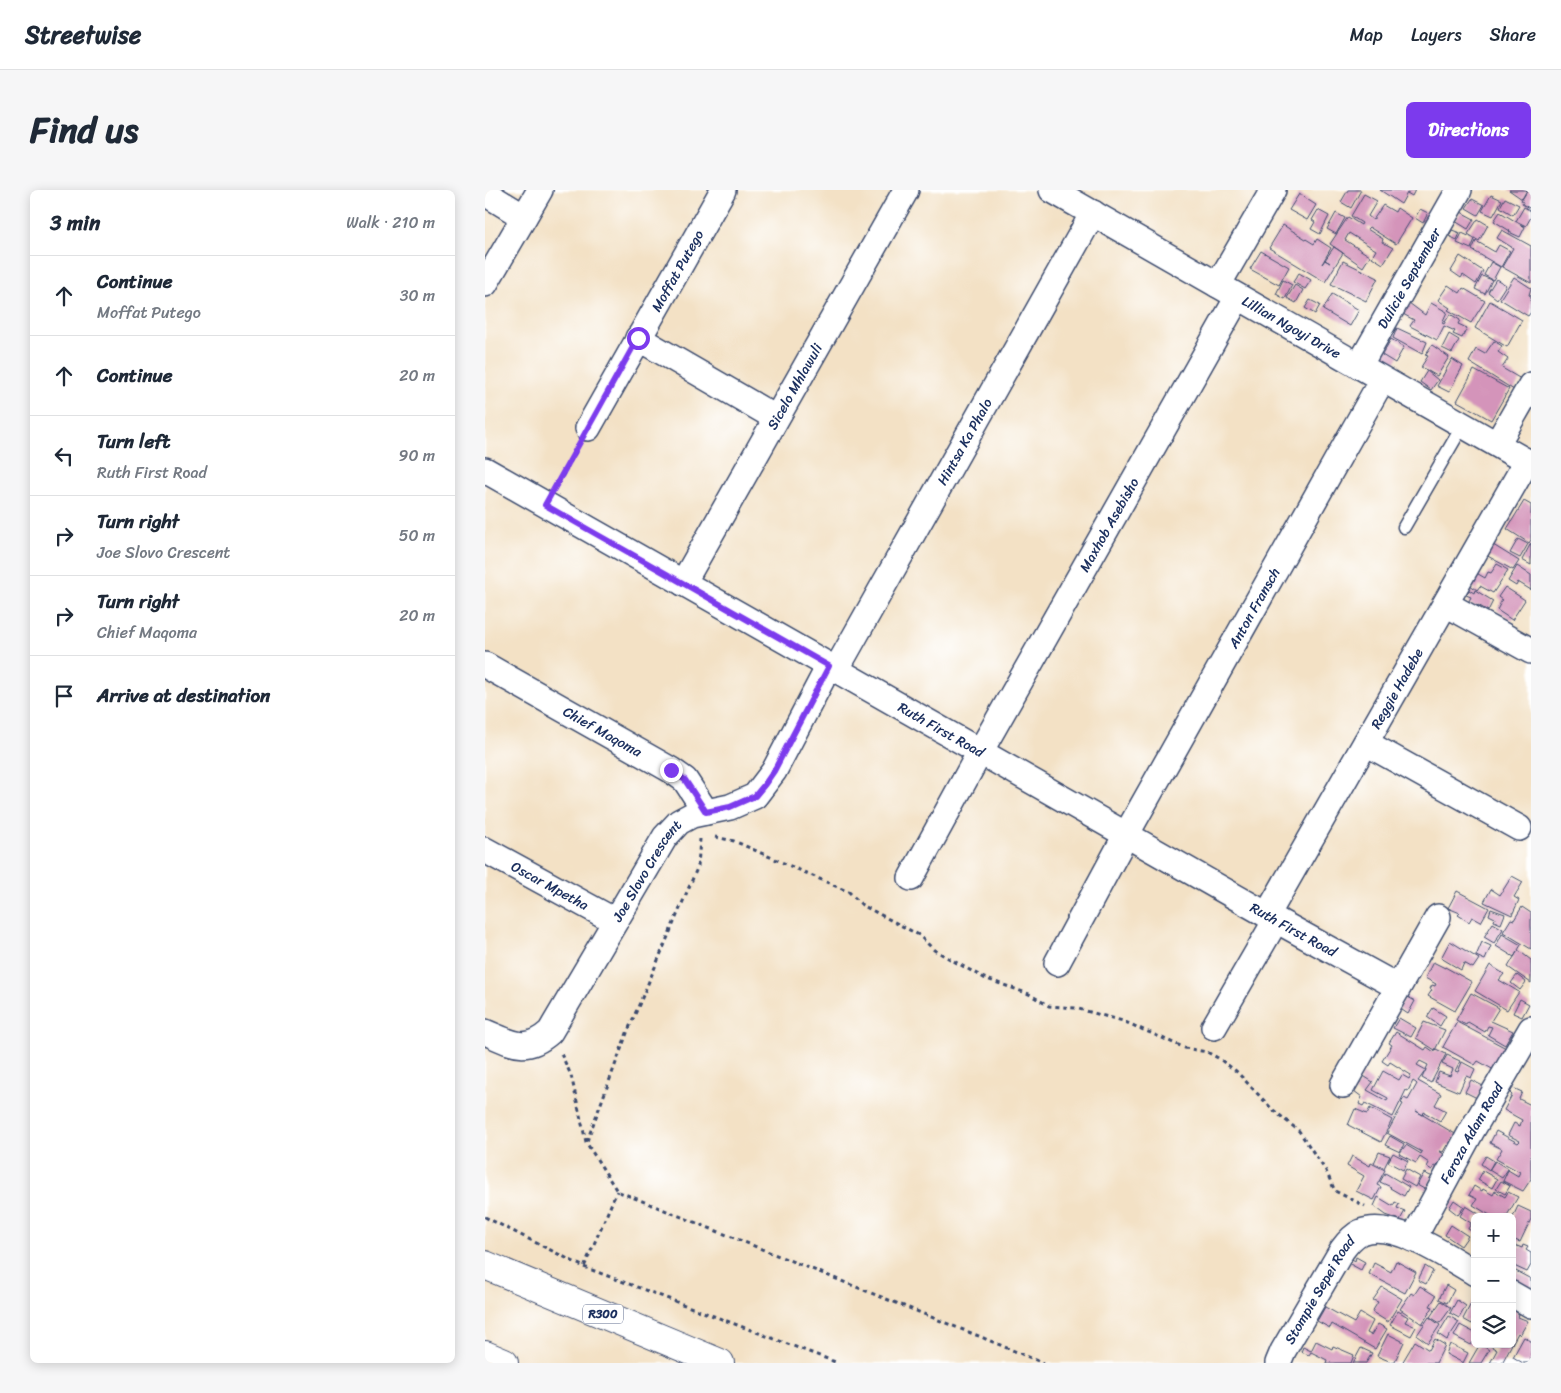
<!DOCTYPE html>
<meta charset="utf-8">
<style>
:root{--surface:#fff;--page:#f6f6f7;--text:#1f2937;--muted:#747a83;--line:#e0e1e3;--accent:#7c3aed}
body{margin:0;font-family:Sriracha,sans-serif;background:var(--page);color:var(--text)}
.controls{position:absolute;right:15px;bottom:15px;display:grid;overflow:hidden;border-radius:8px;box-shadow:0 2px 12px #0003}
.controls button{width:45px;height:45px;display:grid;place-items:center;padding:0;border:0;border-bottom:1px solid var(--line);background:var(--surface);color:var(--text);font:25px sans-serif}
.stop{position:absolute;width:15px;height:15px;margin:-11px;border:4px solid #7c3aed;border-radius:50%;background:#fff}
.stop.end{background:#7c3aed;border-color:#fff;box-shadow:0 1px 5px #0008}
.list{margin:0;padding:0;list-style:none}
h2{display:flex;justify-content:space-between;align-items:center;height:65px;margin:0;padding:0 20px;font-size:21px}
h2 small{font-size:16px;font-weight:400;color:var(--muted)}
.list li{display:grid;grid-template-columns:32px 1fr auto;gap:15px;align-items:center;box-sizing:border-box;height:80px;padding:0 20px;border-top:1px solid var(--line)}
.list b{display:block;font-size:19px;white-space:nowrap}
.list p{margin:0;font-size:16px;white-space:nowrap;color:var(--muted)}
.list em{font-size:16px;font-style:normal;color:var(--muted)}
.icon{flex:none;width:28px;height:28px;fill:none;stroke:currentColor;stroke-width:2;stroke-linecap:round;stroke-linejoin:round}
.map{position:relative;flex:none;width:1046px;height:1173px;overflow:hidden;border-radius:8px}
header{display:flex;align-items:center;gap:30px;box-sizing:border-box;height:70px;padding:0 25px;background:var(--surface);border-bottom:1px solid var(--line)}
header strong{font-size:24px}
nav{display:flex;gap:28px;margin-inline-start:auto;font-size:18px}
.intro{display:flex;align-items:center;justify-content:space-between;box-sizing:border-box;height:120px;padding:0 30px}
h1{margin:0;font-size:35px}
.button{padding:12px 22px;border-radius:8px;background:var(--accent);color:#fff;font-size:18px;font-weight:700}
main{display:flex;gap:30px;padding:0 30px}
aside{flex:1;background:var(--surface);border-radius:8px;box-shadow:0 2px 12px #0003}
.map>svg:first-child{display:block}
.building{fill:#d494ba}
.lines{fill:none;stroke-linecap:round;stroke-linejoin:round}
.lane-casing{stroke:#3b4a6d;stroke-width:15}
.street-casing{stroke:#3b4a6d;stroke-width:28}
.highway-casing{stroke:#3b4a6d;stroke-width:30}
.path{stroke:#3b4a6d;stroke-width:3;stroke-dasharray:4 4;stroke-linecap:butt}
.lane{stroke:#fff;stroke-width:12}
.street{stroke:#fff;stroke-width:25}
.highway{stroke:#fff;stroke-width:28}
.route{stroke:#7c3aed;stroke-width:6}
.labels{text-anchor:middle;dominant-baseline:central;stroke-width:4;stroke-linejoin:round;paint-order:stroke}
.shield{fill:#fff;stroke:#5f6d8e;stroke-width:1}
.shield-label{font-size:12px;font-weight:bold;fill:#1b2f5e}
.street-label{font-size:14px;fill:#1b2f5e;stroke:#fff}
</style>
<header>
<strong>Streetwise</strong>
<nav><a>Map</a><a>Layers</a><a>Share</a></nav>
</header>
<div class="intro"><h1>Find us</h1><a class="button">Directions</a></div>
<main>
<aside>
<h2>3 min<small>Walk · 210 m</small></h2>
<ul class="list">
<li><svg class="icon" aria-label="ahead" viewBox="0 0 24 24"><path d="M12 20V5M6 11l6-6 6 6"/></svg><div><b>Continue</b><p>Moffat Putego</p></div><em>30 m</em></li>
<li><svg class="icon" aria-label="ahead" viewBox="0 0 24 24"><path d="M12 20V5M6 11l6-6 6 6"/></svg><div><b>Continue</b></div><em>20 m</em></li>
<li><svg class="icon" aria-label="left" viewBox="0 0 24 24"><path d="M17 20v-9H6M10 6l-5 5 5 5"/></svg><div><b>Turn left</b><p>Ruth First Road</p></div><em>90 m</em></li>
<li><svg class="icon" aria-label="right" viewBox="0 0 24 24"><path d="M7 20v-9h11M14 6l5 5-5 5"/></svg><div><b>Turn right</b><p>Joe Slovo Crescent</p></div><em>50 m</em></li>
<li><svg class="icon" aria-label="right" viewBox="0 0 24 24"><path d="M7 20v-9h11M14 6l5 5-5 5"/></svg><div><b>Turn right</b><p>Chief Maqoma</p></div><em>20 m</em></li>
<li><svg class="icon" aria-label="arrive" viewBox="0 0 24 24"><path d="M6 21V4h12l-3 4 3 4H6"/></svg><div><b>Arrive at destination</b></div></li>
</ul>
</aside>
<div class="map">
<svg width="1046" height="1173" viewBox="0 0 1046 1173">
<rect width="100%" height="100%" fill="#fff"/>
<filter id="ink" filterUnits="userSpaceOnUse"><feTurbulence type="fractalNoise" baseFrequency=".02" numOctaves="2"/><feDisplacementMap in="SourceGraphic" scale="10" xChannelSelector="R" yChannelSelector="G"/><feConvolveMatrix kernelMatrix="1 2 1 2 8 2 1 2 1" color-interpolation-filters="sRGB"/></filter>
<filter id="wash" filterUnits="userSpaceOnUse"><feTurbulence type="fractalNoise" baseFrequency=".0096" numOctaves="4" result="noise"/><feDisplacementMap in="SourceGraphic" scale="20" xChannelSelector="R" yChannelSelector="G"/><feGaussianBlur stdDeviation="1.12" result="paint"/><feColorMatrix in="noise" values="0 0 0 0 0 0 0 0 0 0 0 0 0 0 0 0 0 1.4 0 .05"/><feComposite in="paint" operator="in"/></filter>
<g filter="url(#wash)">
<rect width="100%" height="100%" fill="#f3e1c5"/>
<g id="blocks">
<path class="building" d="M863,0H876L866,18L856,12Z
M895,0H930L927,6L922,3L916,14Z
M1024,0H1042L1037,9Z
M1043,0L1046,2V19L1037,14L1038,12L1036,11Z
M814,4L831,15L822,30L804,20Z
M879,4L892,11L883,26L888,30L898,15L910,22L912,18L927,28L911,54L884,37L882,39L898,49L897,52L908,58L898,74L887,67L891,60L864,43L860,50L885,66L878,77L845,54L863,27L876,35L877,33L866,26Z
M1006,5L1017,10L1008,26L997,21Z
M1020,8L1034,15L1028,25L1015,17Z
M987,9L999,15L993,25L981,18Z
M1039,17L1046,21V27L1041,36L1031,31Z
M935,19L943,23L938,33L930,28Z
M833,20L844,26L835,44L826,39L830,32L827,30Z
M976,22L989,29L983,39L970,31Z
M1015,22L1040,37L1035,47L1024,42L1025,41L1009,31Z
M851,23L860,28L851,44L842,39Z
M993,29L1003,35L994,51L983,44Z
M798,35L829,54L832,49L846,58L837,74L840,70L845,73L840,70L849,57L858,63L840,92L784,58Z
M967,40L975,43L972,50L964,46Z
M1017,40L1046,56V93L1017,77L1028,58L1012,48Z
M977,43L990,49L986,59L972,53Z
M991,51L1010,62L1014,55L1025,61L1016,77L987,60Z
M776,61L804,77L794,95L765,79Z
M975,66L998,81L991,94L978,85L976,88L966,81Z
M858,71L893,88L881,111L846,94Z
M1006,72L1015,77L1008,90L999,85Z
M814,83L826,90L820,99L808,92Z
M997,86L1007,90L1000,104L990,99Z
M1029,87L1046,98L1044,105L1046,106V122L1043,126L1015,109Z
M1011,89L1021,95L1012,109L1003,102Z
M798,90L807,95L800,109L791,104Z
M810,95L818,100L811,113L802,108Z
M963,95L975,103L978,98L1000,111L986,133L963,120L965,118L953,110Z
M847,104L874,120L865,136L838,120Z
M825,110L835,115L830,124L820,118Z
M1005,111L1037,130L1022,157L990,138Z
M924,113L940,125L946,113L962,122L957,133L959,134L965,124L975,130L973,134L982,138L977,148L968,144L970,141L959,136L952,150L925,136L929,130L918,124Z
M912,138L942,152L937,164L908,148Z
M964,144L974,150L967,163L957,158Z
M906,149L919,157L910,173L897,165Z
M1009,151L1017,156L1013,162L1023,169L1017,178L1036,189L1029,200L984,172L991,159L1000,164Z
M947,155L964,167L952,186L936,177L943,166L940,165Z
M967,169L978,176L964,202L952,196Z
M989,180L1024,199L1006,230L972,211Z
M942,181L953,190L946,200L935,192Z
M1039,311L1046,315V350L1044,353L1022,339Z
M1033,349L1043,354L1035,368L1025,363Z
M1005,353L1034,371L1028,380L999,364Z
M1046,353V375L1037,370Z
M1012,374L1023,380L1008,403L995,396L992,400L981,392L988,381L1000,388L1003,382L1006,383Z
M1032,376L1046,385V400L1033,392L1031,396L1023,391Z
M1020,397L1040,410L1027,430L1012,420L1017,410L1013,407Z
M984,400L989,403L990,400L1008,411L1003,421L993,415L991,417L983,413L986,407L981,405Z
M1027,686L1038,692L1029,707L1034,710L1027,725L999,712L1006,699L1015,705Z
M972,701L1004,718L996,732L987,727L984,732L973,725L975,723L963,718Z
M1037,717L1046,723V759L1018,742L1026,729L1029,730Z
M1006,719L1020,724L1016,734L1009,731L1010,728L1004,725Z
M1008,733L1018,739L1009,753L999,747Z
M1017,744L1036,755L1033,760L1046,770V793L1023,777L1032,762L1029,767L1011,756Z
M965,751L994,769L988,778L979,773L976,780L956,768Z
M997,752L1006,756L1000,770L991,766Z
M948,772L960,778V777L987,792L970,821L943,806L947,800L945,799L947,795L950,796L951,794L940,788Z
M1005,775L1019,784L1014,790L1034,802L1022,820L990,801Z
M1032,785L1041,792L1035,800L1026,793Z
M986,803L1014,818L1006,831L1028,841L1020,855L1003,845L1007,837L1003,836L1000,842L983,832L981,835L971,830Z
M921,806L930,811L923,824L914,818Z
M1035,809L1044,814L1037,827L1028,823Z
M948,818L961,826L955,836L942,827Z
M914,828L931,838L926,847L908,838Z
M939,832L960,840L950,860L931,848Z
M972,832L1021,858L1009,880L993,871L990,875L958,857Z
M911,842L940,860L942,857L949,862L951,859L961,864L946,893L937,888L943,875L935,871L932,875L941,880L933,891L956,904L950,915L961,921L955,931L939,922L938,925L931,921L972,945L965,957L962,955L958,962L954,961L962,966L955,979L949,976L947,980L942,977L944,973L935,967L931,973L914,964L921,955L936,964L937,962L902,943L918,914L916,913L919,908L923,910L932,894L931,893L928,891L923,901L921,900L908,927L880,913L878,916L874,914L877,907L869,901L876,891L874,889L877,885L888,892L882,900L902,911L903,908L888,900L898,881L914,890L917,885L924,889L926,885L905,872L903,875L897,871L907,855L904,853Z
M962,865L975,871L970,881L973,882L977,872L990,879L986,888L981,886L974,902L950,892L954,882L965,886L968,879L957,874Z
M986,890L998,896L992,908L980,902Z
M1028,898L1037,902L1034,909L1046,915V989L1038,1001L1018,991L1023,980L1033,986L1035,982L1011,969L1017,959L1005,953L1011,941L1033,953L1035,951L1023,945L1029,933L1035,936L1037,930L1019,920L1027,905L1025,903Z
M885,918L907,930L896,952L863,935L870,919L882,924Z
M905,946L919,954L915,962L900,955Z
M894,962L905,966L899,978L889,973Z
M908,963L923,971L918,980L903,972Z
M867,966L885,976L886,973L900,980L892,995L896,997L889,1010L871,1001L879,986L862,976Z
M1001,966L1009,971L1004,980L996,974Z
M1010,971L1023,979L1017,988L1004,980Z
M921,979L935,987L930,997L916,989Z
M998,981L1012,989L1007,998L993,990Z
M900,983L924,997L919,1006L905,998L906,997L895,992Z
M939,983L948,987L941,1000L932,995Z
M1016,991L1025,996L1020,1004L1011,999Z
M989,996L997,1001L998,999L1008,1005L1010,1001L1020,1007L1023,1002L1033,1007L1021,1027H1008L988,1015L992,1009L984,1005Z
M893,1007L908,1016L910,1012L914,1014L912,1018L920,1021L915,1030L901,1025L889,1016Z
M969,1010L979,1017L973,1025L964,1018Z
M981,1016L999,1027H990V1043L983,1039L986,1033L975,1026Z
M1033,1016L1046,1022V1029L1035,1052L1027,1049V1029Z
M966,1035L983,1046L976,1056L960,1045Z
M1027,1054L1037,1058L1038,1055L1043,1057L1041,1060L1046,1063V1075L1042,1082L1027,1075Z
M871,1067L880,1072L876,1080L865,1074L867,1069L870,1071Z
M911,1071L931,1082L920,1103L884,1084L889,1073L906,1082Z
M940,1076L948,1081L941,1094L933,1090Z
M1027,1079L1046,1089V1096L1044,1100L1027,1091Z
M961,1095L969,1100L962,1113L954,1109Z
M935,1096L951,1106L945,1116L948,1117L937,1134L915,1119L926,1103L929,1105Z
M897,1097L917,1109L903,1132L887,1122L893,1112L888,1110Z
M990,1106V1129L987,1134L978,1129Z
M972,1110L981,1116L974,1128L965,1123Z
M956,1111L966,1118L955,1133L945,1127Z
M840,1117L869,1133L875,1123L888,1131L882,1143L886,1145L893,1134L902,1139L890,1159L847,1134L845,1138L832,1131Z
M1027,1117L1032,1120L1031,1122L1034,1124L1033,1127L1043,1131L1035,1145L1033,1143L1027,1154Z
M913,1121L923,1127L920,1132L931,1137L926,1146L905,1135Z
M964,1126L974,1132L962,1150L953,1144Z
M944,1127L955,1135L943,1153L932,1145Z
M975,1135L990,1143V1149L986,1155L969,1146Z
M903,1144L919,1152L909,1173L892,1166Z
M1039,1147L1046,1151V1173H1038L1028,1167Z
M950,1149L960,1155L951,1173H917L930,1151L944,1160Z
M831,1151L847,1159L848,1156L869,1165L866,1173H841L842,1170L826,1162L824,1165L816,1162L818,1157L826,1161Z
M965,1154L983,1163L978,1173L961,1164Z
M995,1154L1004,1160L996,1173H984Z
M1002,1154H1027L1017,1173H1005L1012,1160Z
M876,1158L887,1163L881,1173H868Z"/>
</g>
</g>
<g filter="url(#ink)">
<use href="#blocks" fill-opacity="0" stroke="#3b4a6d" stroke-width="1"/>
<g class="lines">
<g class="lane-casing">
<path id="lane" d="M919,337L978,235"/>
</g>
<g class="street-casing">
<g id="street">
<path id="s1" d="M567,0L1046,274"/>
<path d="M0,3L39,27"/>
<path d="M0,94L55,0"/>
<path d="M733,95L788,0"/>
<path d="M153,148L291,228"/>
<path id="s2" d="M874,176L974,0"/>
<path id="s3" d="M103,238L238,0"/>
<path d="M1012,254L1046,195"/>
<path id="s4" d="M0,280L791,730L913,797"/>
<path id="s5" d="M198,393L421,0"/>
<path d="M961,414L1046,461"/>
<path id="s6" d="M0,475L186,580L200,590L221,622"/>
<path id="s7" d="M351,480L608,23"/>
<path d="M881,553L1034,638"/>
<path id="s8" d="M0,660L130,731"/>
<path id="s9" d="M426,688L495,562L753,107"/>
<path id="s10" d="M782,725L1042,271"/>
<path id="s11" d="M572,773L641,645L897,190"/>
<path d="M729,837L791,730"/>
<path id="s12" d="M0,842C27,853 40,864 65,842L180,647L194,632L207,625L245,617L270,606L289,581L344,476"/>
<path d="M858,895L953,727"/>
<path id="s13" d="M928,1049L986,942L1046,839"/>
<path d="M1027,1104L1046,1115"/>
<path id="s14" d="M793,1173L798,1161L857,1060C862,1053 868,1046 876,1042C908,1029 963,1067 990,1083"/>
</g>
</g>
<g class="highway-casing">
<path id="highway" d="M0,1075L235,1173
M0,1165L19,1173"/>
</g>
<path class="path" d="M73,293L92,259
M230,647L249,651L364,702L377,715L434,745L449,760L499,788L544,804L564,816L590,818L638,831L700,858L722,862L733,868L751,881L787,919L814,941L841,981L850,1001L880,1016
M76,864L86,885L101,952L132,1001L496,1147L558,1173
M102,951L142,843L213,676L215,649
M0,1027L99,1077L132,1001
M99,1077L353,1173"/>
<use href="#lane" class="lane"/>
<use href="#street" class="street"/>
<use href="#highway" class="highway"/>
</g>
</g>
<g class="lines" filter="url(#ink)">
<path class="route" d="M153,148L60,315L344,476L289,581L280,594L270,606L245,617L221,622L200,590L186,580"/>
</g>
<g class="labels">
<rect class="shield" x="98" y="1114.5" width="40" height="19" rx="4"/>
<g class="shield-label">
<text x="118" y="1124">R300</text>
</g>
<g class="street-label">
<text stroke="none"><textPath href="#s3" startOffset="181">Moffat Putego</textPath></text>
<text stroke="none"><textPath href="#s2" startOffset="101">Dulicie September</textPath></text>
<text stroke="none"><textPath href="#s1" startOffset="276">Lillian Ngoyi Drive</textPath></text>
<text stroke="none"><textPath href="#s5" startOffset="226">Sicelo Mhlawuli</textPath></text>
<text stroke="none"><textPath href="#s7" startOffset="262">Hintsa Ka Phalo</textPath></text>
<text stroke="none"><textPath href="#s9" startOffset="405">Maxhob Asebisho</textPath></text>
<text stroke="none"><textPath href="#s11" startOffset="406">Anton Fransch</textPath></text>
<text stroke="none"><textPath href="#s10" startOffset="261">Reggie Hadebe</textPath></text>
<text stroke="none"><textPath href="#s4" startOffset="525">Ruth First Road</textPath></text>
<text stroke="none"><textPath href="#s6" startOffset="135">Chief Maqoma</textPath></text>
<text stroke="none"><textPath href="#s12" startOffset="259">Joe Slovo Crescent</textPath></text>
<text stroke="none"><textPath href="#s8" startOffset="74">Oscar Mpetha</textPath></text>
<text stroke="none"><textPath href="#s4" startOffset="930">Ruth First Road</textPath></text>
<text stroke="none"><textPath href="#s13" startOffset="121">Feroza Adam Road</textPath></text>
<text stroke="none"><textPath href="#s14" startOffset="84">Stompie Sepei Road</textPath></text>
</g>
</g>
</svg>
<div class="controls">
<button>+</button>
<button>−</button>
<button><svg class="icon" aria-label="layers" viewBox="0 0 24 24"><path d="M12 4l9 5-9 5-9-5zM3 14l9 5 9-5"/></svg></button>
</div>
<div class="stop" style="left:153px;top:148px"></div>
<div class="stop end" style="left:186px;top:580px"></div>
</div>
</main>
